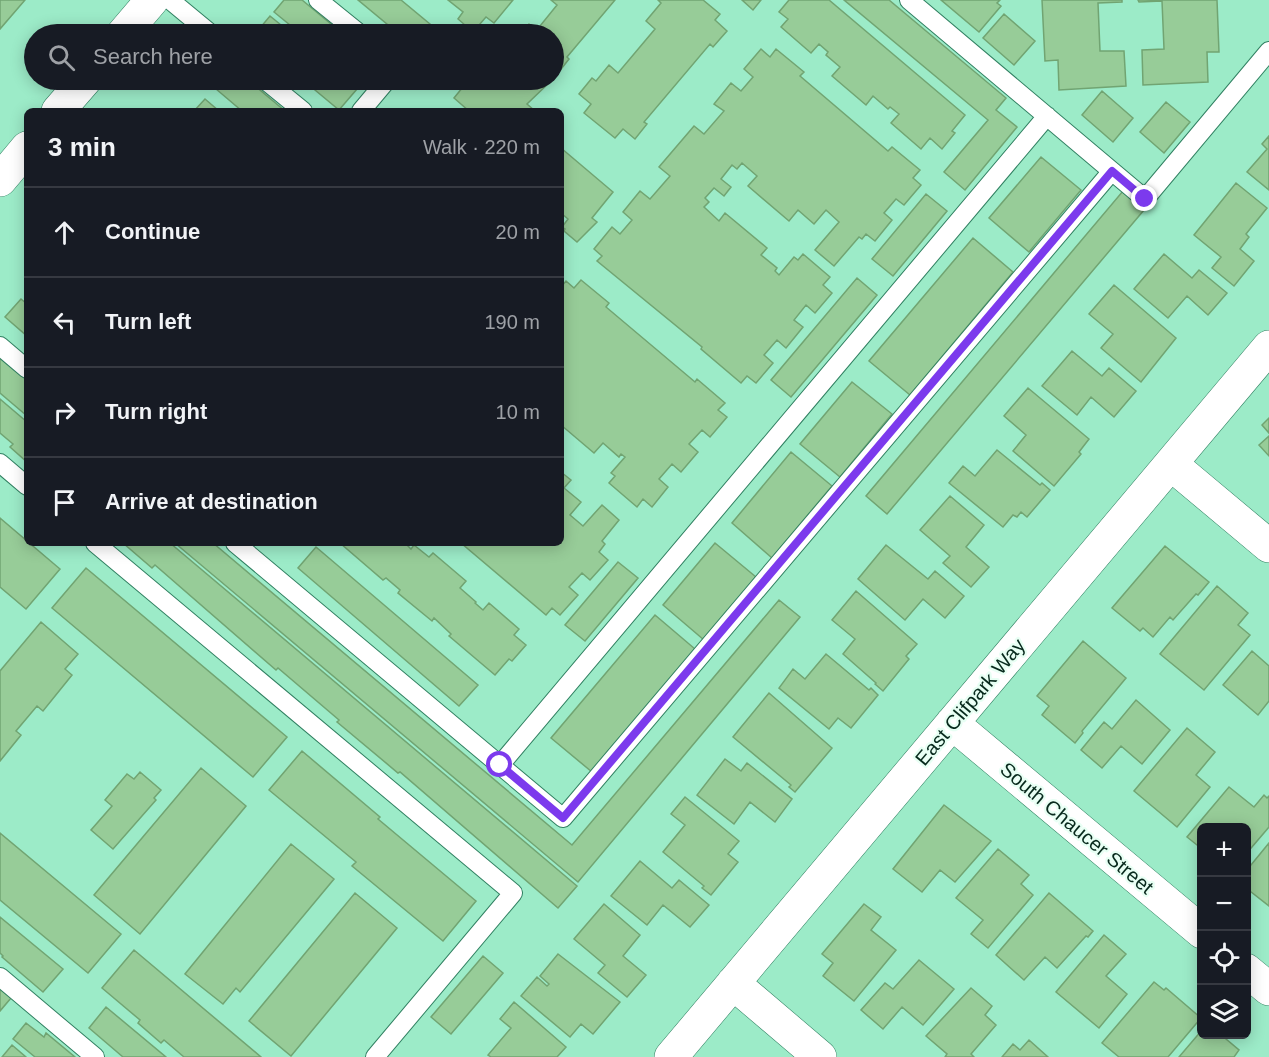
<!DOCTYPE html>
<meta charset="utf-8">
<style>
:root{--surface:#171b24;--page:#20242c;--text:#f1f3f6;--muted:#9ea1a6;--line:#363941}
body{margin:0;font-family:Helvetica,sans-serif;background:var(--page);color:var(--text)}
.controls{position:absolute;right:18px;bottom:18px;display:grid;overflow:hidden;border-radius:9px;box-shadow:0 3px 15px #0003}
.controls button{width:54px;height:54px;display:grid;place-items:center;padding:0;border:0;border-bottom:2px solid var(--line);background:var(--surface);color:var(--text);font:30px sans-serif}
.stop{position:absolute;width:18px;height:18px;margin:-14px;border:4px solid #7c3aed;border-radius:50%;background:#fff}
.stop.end{background:#7c3aed;border-color:#fff;box-shadow:0 2px 6px #0008}
.list{margin:0;padding:0;list-style:none}
h2{display:flex;justify-content:space-between;align-items:center;height:78px;margin:0;padding:0 24px;font-size:26px}
h2 small{font-size:20px;font-weight:400;color:var(--muted)}
.list li{display:grid;grid-template-columns:39px 1fr auto;gap:18px;align-items:center;box-sizing:border-box;height:90px;padding:0 24px;border-top:2px solid var(--line)}
.list b{display:block;font-size:22px;white-space:nowrap}
.list em{font-size:20px;font-style:normal;color:var(--muted)}
.icon{flex:none;width:33px;height:33px;fill:none;stroke:currentColor;stroke-width:2;stroke-linecap:round;stroke-linejoin:round}
.map{position:relative;flex:none;width:1269px;height:1057px;overflow:hidden}
.search{position:absolute;background:var(--surface);box-shadow:0 3px 15px #0003;left:24px;top:24px;width:540px;height:66px;display:flex;align-items:center;gap:15px;box-sizing:border-box;padding:0 21px;border-radius:33px;color:var(--muted);font-size:22px}
.panel{position:absolute;background:var(--surface);box-shadow:0 3px 15px #0003;left:24px;top:108px;width:540px;height:438px;border-radius:9px}
.map>svg:first-child{display:block}
.building{fill:#97cc98;stroke:#71a472;stroke-width:1.5}
.lines{fill:none;stroke-linecap:round;stroke-linejoin:round}
.lane-casing{stroke:#318162;stroke-width:20}
.street-casing{stroke:#318162;stroke-width:34}
.primary-casing{stroke:#318162;stroke-width:34}
.lane{stroke:#fff;stroke-width:18}
.street{stroke:#fff;stroke-width:33}
.primary{stroke:#fff;stroke-width:33}
.route{stroke:#7c3aed;stroke-width:8}
.labels{text-anchor:middle;dominant-baseline:central;stroke-width:4.5;stroke-linejoin:round;paint-order:stroke}
.street-label{font-size:20px;fill:#082a1d;stroke:#e8fff4}
</style>
<div class="map">
<svg width="1269" height="1057" viewBox="0 0 1269 1057">
<rect width="100%" height="100%" fill="#9cebc8"/>
<path class="building" d="M0,0H25L0,29Z
M284,0H302L343,34H301L274,12Z
M358,0H401L442,34H399Z
M448,0H513L494,23L486,17L473,32L458,19L463,12Z
M551,0H615L567,57L569,59L554,78V34H520L529,24L536,31L557,5Z
M658,0H703L720,14L715,20L727,31L713,47L710,44L644,122L647,124L635,139L623,129L615,138L584,113L591,104L579,94L592,78L596,81L609,65L618,73L655,29L646,21L661,3Z
M742,0H761L753,10Z
M789,0H829L965,115L952,131L955,133L942,149L930,138L921,149L891,123L899,114L890,107L888,109L873,96L866,105L832,76L840,67L826,55L828,52L819,44L811,53L781,27L788,19L779,12Z
M844,0H889L1006,98L996,110L1017,127L965,190L944,172L988,120Z
M941,0H1000L997,3L1001,6L979,32Z
M1042,0H1122V2L1098,3L1100,51H1124L1126,86L1059,90L1058,60L1045,61Z
M1138,0H1217L1219,52H1207L1208,82L1143,85L1142,50L1164,49L1162,1L1139,2Z
M1004,14L1035,41L1014,65L983,38Z
M270,16L292,34H255Z
M761,49L770,57L776,49L804,72L800,76L888,151L892,147L920,170L913,178L921,185L904,205L896,199L884,213L892,220L875,241L866,234L862,239L859,237L834,266L815,250L839,222L826,210L814,224L798,210L789,221L748,186L757,176L742,163L737,169L732,165L721,179L731,187L724,196L714,188L705,198L709,202L704,207L719,221L725,213L767,248L761,255L777,268L775,271L779,275L794,257L798,260L803,254L830,277L823,285L832,293L815,313L806,305L794,320L803,327L786,348L777,340L764,355L773,363L756,383L747,376L741,383L701,349L702,347L597,261L602,256L594,249L612,227L620,234L632,220L623,212L640,191L650,199L670,176L659,167L694,126L704,134L724,111L714,104L731,83L741,91L753,77L744,69Z
M223,80H248L285,111H242L216,89Z
M303,80H346L357,89L339,110Z
M480,80H552L527,104L535,111H469L454,98L467,82L473,87Z
M1102,91L1133,118L1113,142L1082,115Z
M205,99L219,111H194Z
M1166,102L1190,122L1164,153L1140,132Z
M1269,136V190L1247,172L1267,149L1262,144Z
M561,148L613,192L592,218L597,222L577,242L564,231L565,229L562,227L568,219L561,213Z
M1041,157L1081,190L1029,252L989,218Z
M1236,183L1267,208L1246,234L1249,237L1240,249L1254,261L1234,286L1212,268L1221,257L1194,235Z
M1123,191L1144,210L887,514L866,496Z
M926,194L947,211L893,276L872,259Z
M973,238L1013,272L910,395L869,361Z
M1164,254L1192,278L1199,270L1227,293L1208,315L1187,296L1168,318L1134,289Z
M857,278L877,295L791,397L771,380Z
M581,280L609,303L606,307L695,382L697,379L725,403L718,410L727,417L710,437L702,430L689,444L698,452L681,472L672,464L659,479L668,487L652,507L643,499L637,507L609,483L615,476L611,473L625,457L621,454L619,457L603,443L594,453L561,425V287L566,281L574,288Z
M1114,285L1176,338L1141,382L1101,348L1113,334L1089,314Z
M21,299L27,304V336L5,317Z
M1072,351L1102,376L1109,368L1136,391L1114,417L1091,397L1077,415L1042,386Z
M0,357L27,380V416L0,393Z
M852,382L892,414L840,477L800,444Z
M1028,388L1089,439L1079,452L1081,454L1054,486L1013,451L1026,435L1004,416Z
M0,399L27,422V462L10,447L13,444L0,433Z
M1269,418V433L1262,425Z
M1269,436V456L1259,445Z
M997,450L1040,485L1042,483L1050,490L1027,517L1021,512L1017,517L1013,515L1003,527L949,483L963,466L975,476Z
M791,452L832,486L772,558L732,523Z
M561,472L571,480L564,488L581,502L570,515L583,526L602,505L619,520L602,541L605,544L599,552L608,560L590,580L582,573L569,587L578,595L560,615L552,608L546,615L461,543H561Z
M950,496L984,525L966,547L989,567L971,587L943,563L950,556L920,530Z
M0,518L60,569L26,609L0,587Z
M123,543H170L577,886L558,908L400,772L398,773L337,722L339,720L278,668L276,670L155,565L152,568Z
M175,543H213L572,845L779,600L800,617L578,882Z
M340,543H405L411,549L414,545L429,557L433,553L466,581L460,588L476,602L475,603L483,610L489,603L519,629L514,635L526,645L512,661L509,659L495,675L449,636L451,634L434,618L432,621L398,593L400,590L386,578L383,580Z
M715,543L756,577L704,640L663,605Z
M886,545L928,579L935,571L964,596L945,618L923,599L905,620L858,579Z
M1165,546L1209,582L1198,595L1196,594L1173,620L1170,617L1153,637L1143,628L1140,631L1112,608Z
M316,547L478,685L459,706L298,568Z
M618,562L638,578L585,641L565,625Z
M86,568L287,737L253,777L52,608Z
M1217,586L1248,613L1238,625L1250,635L1204,690L1160,654Z
M856,591L917,644L906,656L909,659L883,691L875,684L876,683L843,654L855,639L832,620Z
M655,615L695,649L592,772L551,738Z
M41,622L78,654L65,669L72,675L43,711L37,706L16,731L21,735L0,761V671Z
M1083,641L1126,678L1082,731L1083,733L1075,743L1042,715L1049,706L1037,696Z
M1252,651L1269,666V701L1258,715L1223,685Z
M826,654L869,690L871,688L878,695L851,728L838,718L829,729L779,688L793,669L805,679Z
M769,693L832,748L795,792L789,787L791,785L733,737Z
M1136,700L1170,730L1142,764L1121,746L1102,768L1081,750L1104,722L1112,729Z
M1187,728L1215,752L1196,775L1210,787L1177,827L1134,791Z
M302,751L380,817L378,819L476,901L443,941L352,866L356,862L269,790Z
M725,759L741,771L747,763L792,799L775,822L750,802L734,824L697,795Z
M201,768L246,806L140,934L94,895Z
M140,772L161,790L154,798L156,800L113,849L91,830L112,806L105,800L127,774L134,779Z
M1229,787L1254,807L1264,795L1267,798L1269,796V827L1246,854V828H1202V849L1187,837Z
M685,797L739,841L728,854L738,862L711,895L702,888L704,886L663,852L685,825L671,814Z
M944,805L991,841L955,882L940,870L922,892L893,869Z
M0,833L121,934L88,973L0,900Z
M1269,843V906L1246,888V871Z
M291,844L334,879L240,992L236,988L223,1004L185,974Z
M998,849L1029,875L1021,884L1033,895L988,948L971,934L983,920L956,898Z
M640,861L672,888L679,880L709,905L690,927L663,905L647,925L611,896Z
M355,893L397,928L291,1056L249,1021Z
M1049,893L1093,931L1088,937L1086,936L1057,968L1045,957L1024,980L996,955Z
M604,904L640,935L623,956L646,975L627,997L598,973L605,965L574,939Z
M864,904L881,917L871,930L896,950L854,1001L823,976L833,963L822,954Z
M0,917L63,969L43,992L2,957L3,956L0,953Z
M1104,935L1126,954L1106,976L1127,994L1099,1028L1056,992Z
M134,950L261,1057H184L164,1040L161,1043L138,1023L140,1020L102,988Z
M558,954L620,1002L593,1034L581,1024L570,1037L521,996L537,977L547,986L549,984L540,976Z
M483,956L503,973L451,1034L431,1017Z
M919,960L954,989L923,1025L902,1007L883,1029L861,1010L885,983L893,989Z
M1154,982L1164,990L1166,988L1201,1018L1168,1057H1119L1102,1043Z
M971,988L992,1006L985,1015L996,1025L971,1054L974,1057H945L947,1054L926,1036Z
M0,989L11,998L0,1011Z
M514,1002L566,1047L557,1057H491L488,1055L511,1028L500,1019Z
M106,1007L166,1057H123L89,1028Z
M26,1023L44,1037L46,1033L75,1057H35L13,1039Z
M1202,1030V1034H1220L1239,1050L1234,1057H1179Z
M1029,1040L1048,1057H1002L1013,1044L1020,1050Z
M12,1045L26,1057H2Z"/>
<g class="lines">
<g class="lane-casing">
<path id="lane" d="M170,0L211,34
M318,0L360,34
M909,0L1145,199L1269,51
M265,80L303,111
M361,111L387,80
M0,346L27,369
M0,463L27,486
M95,543L513,893L375,1057
M235,543L563,818L1112,171
M500,765L1047,116
M0,977L95,1057"/>
</g>
<g class="street-casing">
<path id="street" d="M1171,464L1269,546
M952,723L1202,932
M1246,970L1269,989
M733,983L820,1057
M671,1057L1269,347"/>
</g>
<g class="primary-casing">
<path id="primary" d="M123,34L152,0
M58,111L85,80
M0,180L27,148"/>
</g>
<use href="#lane" class="lane"/>
<use href="#street" class="street"/>
<use href="#primary" class="primary"/>
</g>
<g class="lines">
<path class="route" d="M500,765L563,818L1112,171L1145,199"/>
</g>
<g class="labels">
<g class="street-label">
<text transform="translate(970 702) rotate(-50)">East Clifpark Way</text>
<text transform="translate(1077 828) rotate(40)">South Chaucer Street</text>
</g>
</g>
</svg>
<div class="controls">
<button>+</button>
<button>−</button>
<button><svg class="icon" aria-label="locate" viewBox="0 0 24 24"><circle cx="12" cy="12" r="6"/><path d="M12 2v4M12 18v4M2 12h4M18 12h4"/></svg></button>
<button><svg class="icon" aria-label="layers" viewBox="0 0 24 24"><path d="M12 4l9 5-9 5-9-5zM3 14l9 5 9-5"/></svg></button>
</div>
<div class="stop" style="left:500px;top:765px"></div>
<div class="stop end" style="left:1145px;top:199px"></div>
<div class="search"><svg class="icon" aria-label="search" viewBox="0 0 24 24"><circle cx="10" cy="10" r="6"/><path d="M15 15l6 6"/></svg>Search here</div>
<section class="panel">
<h2>3 min<small>Walk · 220 m</small></h2>
<ul class="list">
<li><svg class="icon" aria-label="ahead" viewBox="0 0 24 24"><path d="M12 20V5M6 11l6-6 6 6"/></svg><div><b>Continue</b></div><em>20 m</em></li>
<li><svg class="icon" aria-label="left" viewBox="0 0 24 24"><path d="M17 20v-9H6M10 6l-5 5 5 5"/></svg><div><b>Turn left</b></div><em>190 m</em></li>
<li><svg class="icon" aria-label="right" viewBox="0 0 24 24"><path d="M7 20v-9h11M14 6l5 5-5 5"/></svg><div><b>Turn right</b></div><em>10 m</em></li>
<li><svg class="icon" aria-label="arrive" viewBox="0 0 24 24"><path d="M6 21V4h12l-3 4 3 4H6"/></svg><div><b>Arrive at destination</b></div></li>
</ul>
</section>
</div>
